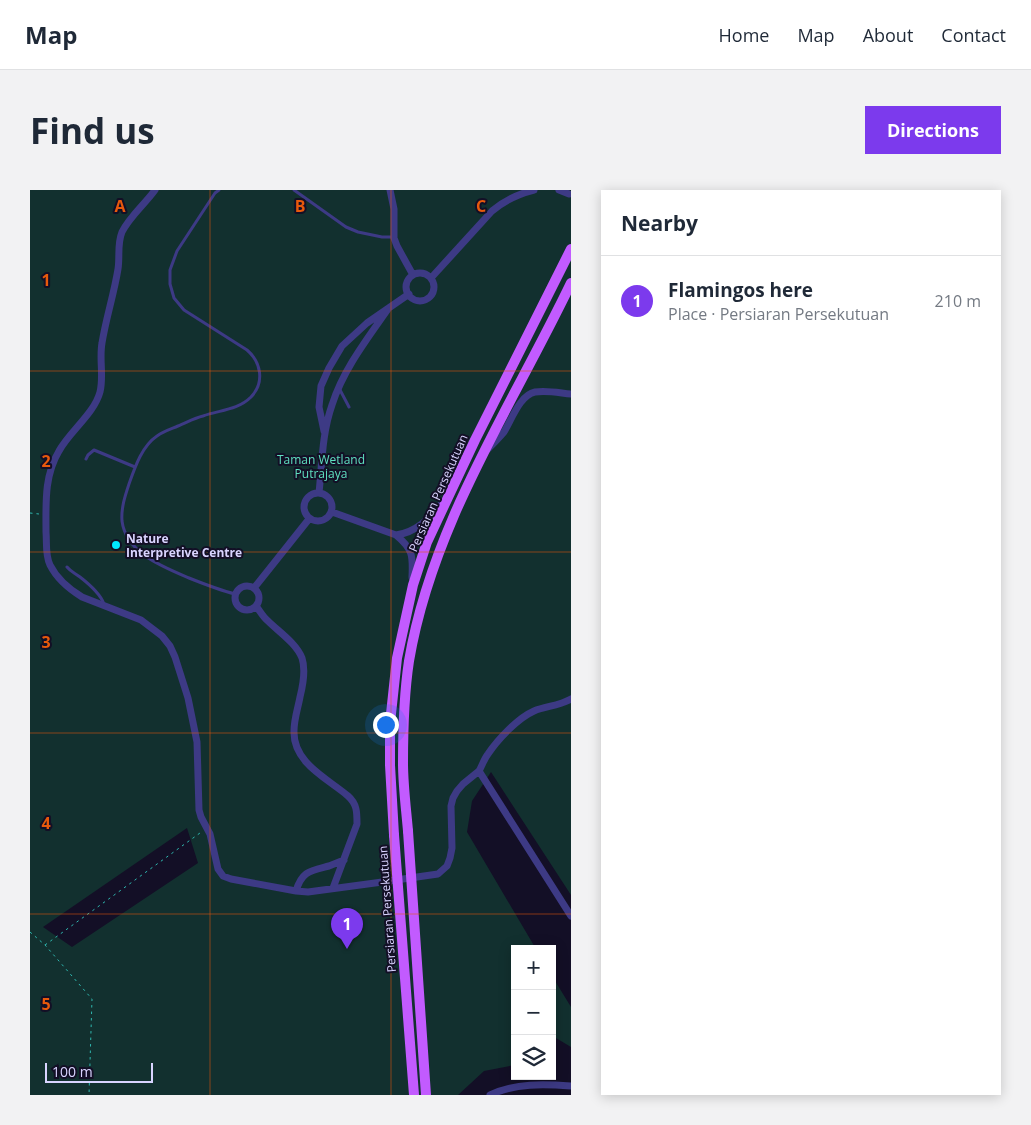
<!DOCTYPE html>
<meta charset="utf-8">
<style>
:root{--surface:#fff;--page:#f2f2f3;--text:#1f2937;--muted:#747a83;--line:#e0e1e3;--accent:#7c3aed}
body{margin:0;font-family:"Open Sans",sans-serif;background:var(--page);color:var(--text)}
.controls{position:absolute;right:15px;bottom:15px;display:grid;overflow:hidden;border-radius:0px;box-shadow:0 2px 12px #0003}
.controls button{width:45px;height:45px;display:grid;place-items:center;padding:0;border:0;border-bottom:1px solid var(--line);background:var(--surface);color:var(--text);font:25px sans-serif}
.scale{position:absolute;left:15px;bottom:12px;width:108px;box-sizing:border-box;padding-left:5px;border:2px solid #d9d4ff;border-top:0;font-size:14px;line-height:18px;white-space:nowrap;color:#d9d4ff;-webkit-text-stroke:4px #130f26;paint-order:stroke}
.you{position:absolute;left:355px;top:534px;width:18px;height:18px;margin:-12px;border:4px solid #fff;border-radius:50%;background:#1a73e8;box-shadow:0 0 0 8px #1a73e833}
.badge{display:grid;place-items:center;width:32px;height:32px;border-radius:50%;background:var(--accent);color:#fff;font-size:16px;font-weight:700}
.pin{position:absolute;translate:-50% -41px;filter:drop-shadow(0 1px 2px #0008)}
.pin::after{content:'';position:absolute;top:26px;width:18px;height:15px;background:inherit;clip-path:polygon(0 0,100% 0,50% 100%)}
.list{margin:0;padding:0;list-style:none}
h2{display:flex;justify-content:space-between;align-items:center;height:65px;margin:0;padding:0 20px;font-size:21px}
h2 small{font-size:16px;font-weight:400;color:var(--muted)}
.list li{display:grid;grid-template-columns:32px 1fr auto;gap:15px;align-items:center;box-sizing:border-box;height:90px;padding:0 20px;border-top:1px solid var(--line)}
.list b{display:block;font-size:19px;white-space:nowrap}
.list p{margin:0;font-size:16px;white-space:nowrap;color:var(--muted)}
.list em{font-size:16px;font-style:normal;color:var(--muted)}
.icon{flex:none;width:28px;height:28px;fill:none;stroke:currentColor;stroke-width:2;stroke-linecap:round;stroke-linejoin:round}
.map{position:relative;flex:none;width:541px;height:905px;overflow:hidden;border-radius:0px}
header{display:flex;align-items:center;gap:30px;box-sizing:border-box;height:70px;padding:0 25px;background:var(--surface);border-bottom:1px solid var(--line)}
header strong{font-size:24px}
nav{display:flex;gap:28px;margin-inline-start:auto;font-size:18px}
.intro{display:flex;align-items:center;justify-content:space-between;box-sizing:border-box;height:120px;padding:0 30px}
h1{margin:0;font-size:35px}
.button{padding:12px 22px;border-radius:0px;background:var(--accent);color:#fff;font-size:18px;font-weight:700}
main{display:flex;gap:30px;padding:0 30px}
aside{flex:1;background:var(--surface);border-radius:0px;box-shadow:0 2px 12px #0003}
.map>svg:first-child{display:block}
.green{fill:#12302f;fill-rule:evenodd}
.lines{fill:none;stroke-linecap:round;stroke-linejoin:round}
.path{stroke:#2fb8b0;stroke-width:1;stroke-dasharray:2.5 4;stroke-linecap:butt}
.lane{stroke:#3d3a85;stroke-width:3}
.street{stroke:#3d3a85;stroke-width:7}
.primary{stroke:#c25bff;stroke-width:10}
.primary-bridge{stroke:#c25bff;stroke-width:10}
.grid{fill:none;stroke:#e8590c;stroke-width:1;stroke-opacity:0.55}
.poi-dot{fill:#00e5ff;stroke:#130f26;stroke-width:2}
.labels{text-anchor:middle;dominant-baseline:central;stroke-width:4;stroke-linejoin:round;paint-order:stroke}
.park-label{font-size:12px;fill:#5fe0c0;stroke:#130f26}
.street-label{font-size:12px;fill:#d9d4ff;stroke:#130f26}
.poi-label{font-size:12px;font-weight:bold;fill:#d9d4ff;stroke:#130f26;text-anchor:start}
.grid-label{font-size:16px;text-anchor:middle;font-weight:bold;fill:#e8590c;stroke:#130f26;stroke-width:4;stroke-linejoin:round;paint-order:stroke}
</style>
<header>
<strong>Map</strong>
<nav><a>Home</a><a>Map</a><a>About</a><a>Contact</a></nav>
</header>
<div class="intro"><h1>Find us</h1><a class="button">Directions</a></div>
<main>
<div class="map">
<svg width="541" height="905" viewBox="0 0 541 905">
<rect width="100%" height="100%" fill="#130f26"/>
<path class="green" d="M0,0H541V705L461,582L442,611L437,642L506,759H485V875L454,881L428,905H0ZM157,638L168,673L42,757L13,737Z
M522,786L541,817V857L526,848L522,854Z"/>
<g class="lines">
<path class="path" d="M0,323L9,324
M0,742L15,755L62,809L59,905
M15,755L170,643"/>
<path class="lane" d="M189,0L185,3L147,61L140,80V94L144,108L154,120L217,160C231,172 235,192 221,207C208,220 190,220 173,226C164,228 156,233 148,236C141,239 134,241 127,246C112,256 105,277 99,294C95,306 91,318 92,331C96,363 133,377 159,388C174,394 189,400 205,404
M264,0L316,37L328,42L352,47H363
M309,198L319,217
M56,269L58,265L64,260L105,277
M37,377C41,382 45,383 50,387C59,394 70,403 74,414"/>
<path class="street" d="M125,0C115,14 100,26 92,42C87,54 90,66 88,79C84,104 76,128 72,153C69,169 74,186 70,202C64,224 40,241 29,261C14,286 16,314 16,342C17,353 15,365 20,375C27,389 39,399 52,407L111,430L132,446L140,456L145,467L158,508L167,552L169,620L171,627L180,644L188,679L193,686L201,689L266,701L278,702L345,693L408,684L417,676L420,668L422,658L421,616L423,608L427,601L433,594L449,581L541,726
M360,0L364,19V48L367,56L383,85
M529,0L539,4
M376 97a14 14 0 1 1 28 0a14 14 0 1 1-28 0Z
M401,88L462,21C475,10 488,4 504,0
M294,241L289,217L291,196L299,178L312,156L337,133L379,104
M458,259C463,254 469,248 474,242C482,229 490,205 505,202C517,200 530,203 541,204
M274 317a14 14 0 1 1 28 0a14 14 0 1 1-28 0Z
M289,303C292,274 292,243 302,215C313,180 337,149 358,119
M302,322L366,345C383,359 383,366 382,387
M366,345C388,342 399,328 413,312
M205 408a12 12 0 1 1 24 0a12 12 0 1 1-24 0Z
M224,398L279,329
M226,416C230,421 233,427 238,431C249,442 266,453 272,468C276,480 273,495 270,507C268,518 264,529 264,541C263,573 297,588 318,606C327,614 327,622 327,634L303,698
M449,581C452,576 454,569 458,564C468,549 488,528 504,521C516,516 529,516 541,509
M266,701C272,681 280,681 299,676C304,674 309,672 314,670
M460,905C486,893 513,894 541,896"/>
<path class="primary" d="M378,641C376,618 373,595 373,573C373,539 374,504 379,471C402,334 482,216 541,93
M364,645L360,575V533L367,468L383,395L397,352L445,250L541,59"/>
<path class="primary-bridge" d="M378,641L396,905
M364,645L384,905"/>
</g>
<path class="grid" d="M180,0V905M361,0V905M0,181H541M0,362H541M0,543H541M0,724H541"/>
<circle class="poi-dot" cx="86" cy="355" r="5"/>
<g class="labels">
<g class="park-label">
<text x="291" y="269">Taman Wetland<tspan x="291" dy="14">Putrajaya</tspan></text>
</g>
<g class="street-label">
<text transform="translate(408 303) rotate(-66)">Persiaran Persekutuan</text>
<text transform="translate(357 719) rotate(-94)">Persiaran Persekutuan</text>
</g>
<g class="poi-label">
<text x="96" y="348">Nature<tspan x="96" dy="14">Interpretive Centre</tspan></text>
</g>
</g>
<g class="grid-label">
<text x="90" y="22">A</text>
<text x="270" y="22">B</text>
<text x="451" y="22">C</text>
<text x="16" y="96">1</text>
<text x="16" y="277">2</text>
<text x="16" y="458">3</text>
<text x="16" y="639">4</text>
<text x="16" y="820">5</text>
</g>
</svg>
<div class="controls">
<button>+</button>
<button>−</button>
<button><svg class="icon" aria-label="layers" viewBox="0 0 24 24"><path d="M12 4l9 5-9 5-9-5zM3 14l9 5 9-5"/></svg></button>
</div>
<div class="scale">100 m</div>
<div class="you"></div>
<div class="pin badge" style="left:317px;top:759px">1</div>
</div>
<aside>
<h2>Nearby<small></small></h2>
<ul class="list">
<li><span class="badge">1</span><div><b>Flamingos here</b><p>Place · Persiaran Persekutuan</p></div><em>210 m</em></li>
</ul>
</aside>
</main>
